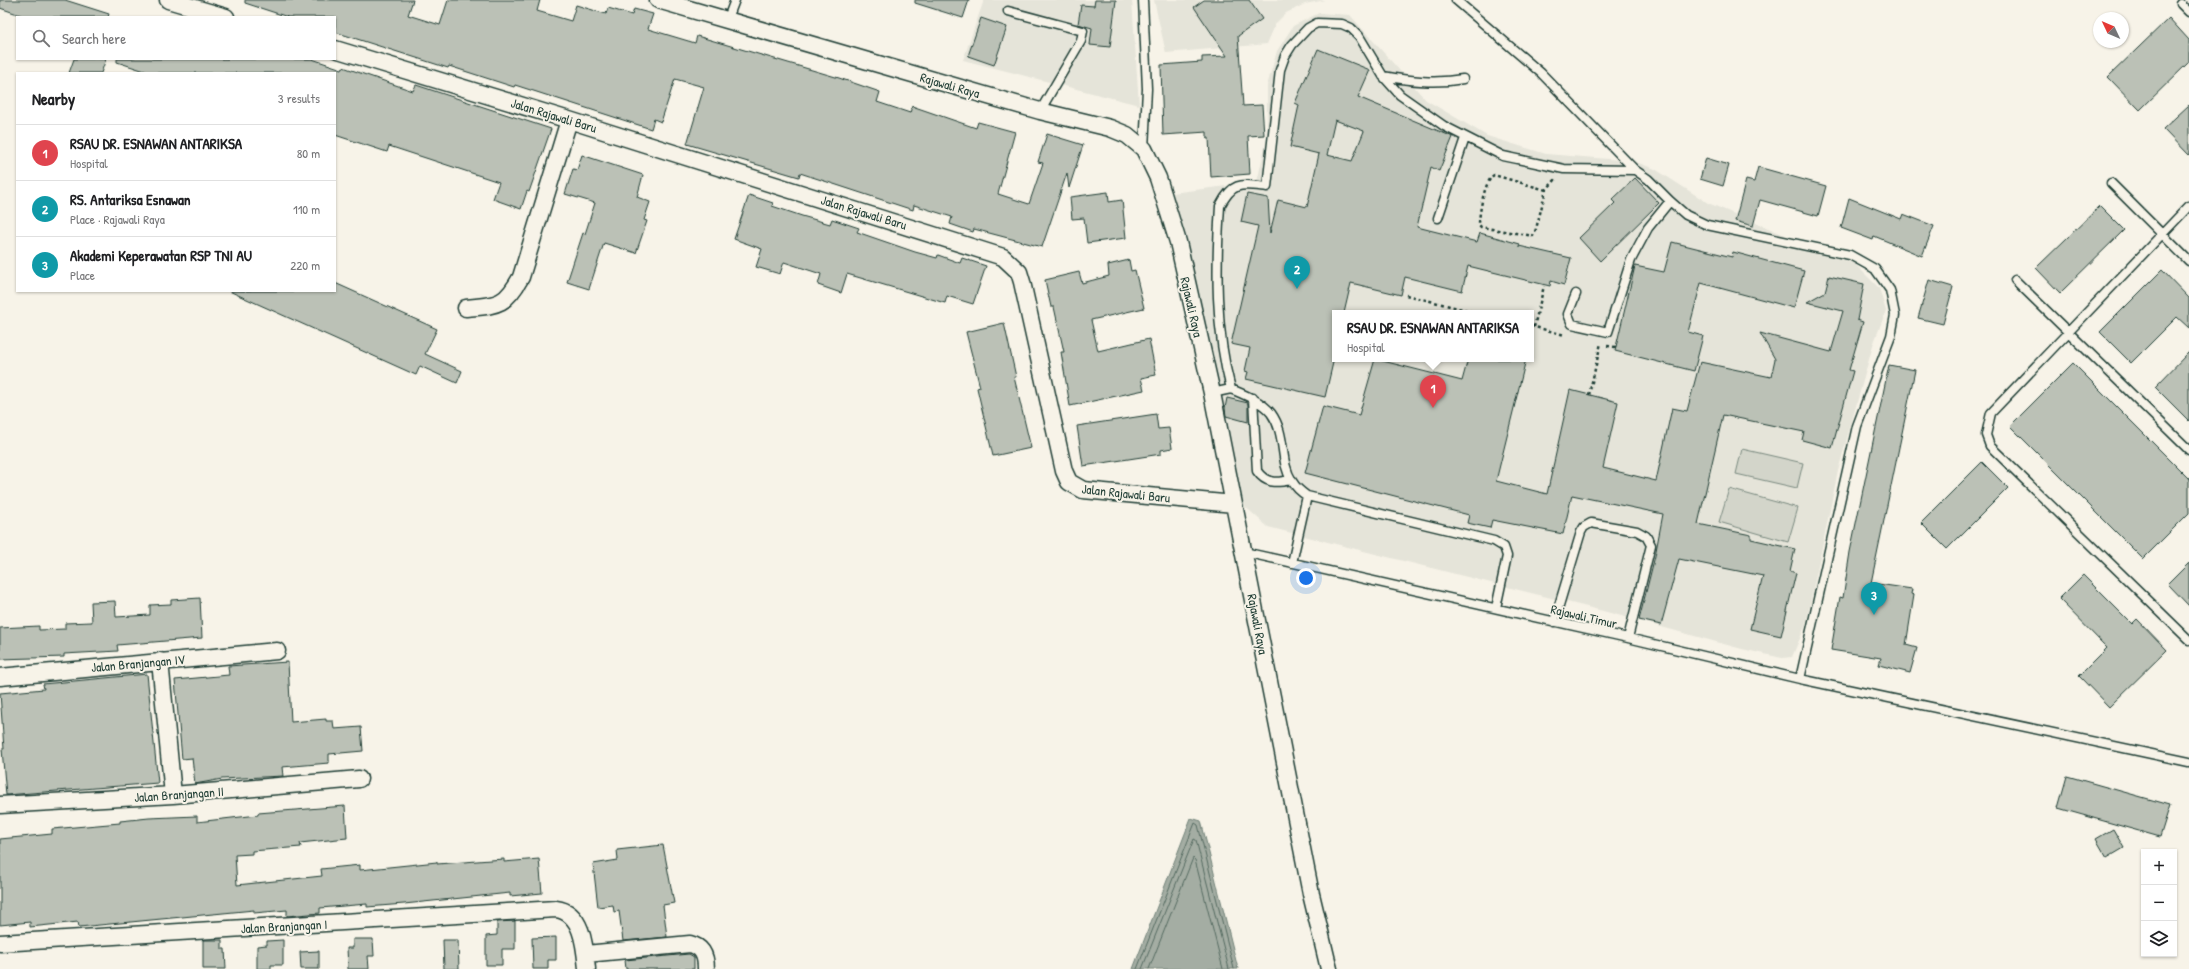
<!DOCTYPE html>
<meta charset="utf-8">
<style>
:root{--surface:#fff;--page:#f6f6f6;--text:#202124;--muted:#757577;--line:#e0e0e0;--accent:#1f3d34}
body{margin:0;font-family:"Patrick Hand",sans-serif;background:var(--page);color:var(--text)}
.controls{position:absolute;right:12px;bottom:12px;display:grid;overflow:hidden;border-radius:0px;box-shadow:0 1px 3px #0004}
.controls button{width:36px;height:36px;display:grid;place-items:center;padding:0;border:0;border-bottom:1px solid var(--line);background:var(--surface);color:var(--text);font:20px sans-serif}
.compass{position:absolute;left:2093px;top:12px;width:36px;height:36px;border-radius:50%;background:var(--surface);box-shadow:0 1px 3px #0004;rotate:314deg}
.you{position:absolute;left:1306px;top:578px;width:14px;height:14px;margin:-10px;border:3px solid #fff;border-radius:50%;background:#1a73e8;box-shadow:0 0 0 6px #1a73e833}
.badge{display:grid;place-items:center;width:26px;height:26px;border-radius:50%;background:var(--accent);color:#fff;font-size:13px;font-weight:700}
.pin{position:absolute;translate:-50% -33px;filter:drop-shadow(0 1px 2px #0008)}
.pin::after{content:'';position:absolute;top:21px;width:14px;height:12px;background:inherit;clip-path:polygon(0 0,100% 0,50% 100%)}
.popup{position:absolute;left:1332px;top:310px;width:202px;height:52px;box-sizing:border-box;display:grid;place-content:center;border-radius:0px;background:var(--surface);filter:drop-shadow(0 1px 3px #0005);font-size:13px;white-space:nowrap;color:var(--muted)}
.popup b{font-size:15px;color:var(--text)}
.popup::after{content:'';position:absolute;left:50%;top:100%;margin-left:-8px;border:8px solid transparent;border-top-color:var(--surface)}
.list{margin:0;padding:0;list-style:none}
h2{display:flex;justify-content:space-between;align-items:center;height:52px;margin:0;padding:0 16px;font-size:17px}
h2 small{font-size:13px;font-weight:400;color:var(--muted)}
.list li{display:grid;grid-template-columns:26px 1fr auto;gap:12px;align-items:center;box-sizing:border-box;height:56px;padding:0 16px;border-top:1px solid var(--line)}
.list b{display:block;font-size:15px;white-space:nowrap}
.list p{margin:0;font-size:13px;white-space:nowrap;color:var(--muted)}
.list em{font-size:13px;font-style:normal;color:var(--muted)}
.icon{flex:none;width:22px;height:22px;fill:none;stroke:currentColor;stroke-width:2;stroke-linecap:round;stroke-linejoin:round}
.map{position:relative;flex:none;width:2189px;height:969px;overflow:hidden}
.search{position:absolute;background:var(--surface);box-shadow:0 1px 3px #0004;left:16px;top:16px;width:320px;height:44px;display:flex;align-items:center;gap:10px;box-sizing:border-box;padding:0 14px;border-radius:0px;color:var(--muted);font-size:15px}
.panel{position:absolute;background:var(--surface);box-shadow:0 1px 3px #0004;left:16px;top:72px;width:320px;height:220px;border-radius:0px}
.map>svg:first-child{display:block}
.built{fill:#e5e4d9;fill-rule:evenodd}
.green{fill:#d3d5ca;stroke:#79897f}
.water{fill:#a4ada3;stroke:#6f8077}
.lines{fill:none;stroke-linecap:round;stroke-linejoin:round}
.shore{stroke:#546a60;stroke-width:1}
.building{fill:#bbc1b6;stroke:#1f3d34;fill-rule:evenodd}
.service-casing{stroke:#1f3d34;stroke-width:11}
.minor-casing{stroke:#1f3d34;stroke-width:19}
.path{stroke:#1f3d34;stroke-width:2.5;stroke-dasharray:3 3;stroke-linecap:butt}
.service{stroke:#f7f3e8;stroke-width:8}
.minor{stroke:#f7f3e8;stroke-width:16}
.labels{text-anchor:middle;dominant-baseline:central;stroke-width:4;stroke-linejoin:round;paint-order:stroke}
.street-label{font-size:13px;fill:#1f3d34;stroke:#f7f3e8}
</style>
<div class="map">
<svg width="2189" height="969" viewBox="0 0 2189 969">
<rect width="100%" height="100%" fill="#f7f3e8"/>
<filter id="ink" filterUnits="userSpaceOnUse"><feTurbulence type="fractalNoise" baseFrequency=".025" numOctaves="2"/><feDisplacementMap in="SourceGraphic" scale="8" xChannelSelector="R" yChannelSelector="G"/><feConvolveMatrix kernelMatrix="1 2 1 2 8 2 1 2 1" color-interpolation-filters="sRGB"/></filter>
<g filter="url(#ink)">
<path class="built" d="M984,0H1132L1139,105L963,60Z
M1154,0H1325L1305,4L1286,13L1276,23L1267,44L1166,53Z
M1319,13L1350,15L1426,100L1487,136L1546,154L1633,161L1655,169L1708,203L1855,264L1879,288L1886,311L1873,345L1838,471L1806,624L1792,657L1782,658L1742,649L1603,611L1268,527L1241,503L1200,302L1172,193L1257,182L1267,138V86L1277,51L1293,26ZM1335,313H1531V359H1335Z"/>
<path class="green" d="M1742,449L1803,463L1797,488L1736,474Z
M1729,489L1798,508L1788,542L1719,522Z"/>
<path class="water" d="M1191,818L1201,821L1238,969H1133Z"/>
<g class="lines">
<path class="shore" d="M1137,969L1195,823L1198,825L1234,969
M1142,969L1194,839L1196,840L1229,969
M1149,969L1193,858L1195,860L1223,969"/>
</g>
<path class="building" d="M0,0H65L109,14L108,17H26L0,8Z
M245,0H413L408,15L440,25L448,0H540L537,11L571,21L576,5L606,14L608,8L632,15L634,9L653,14L648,29L695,43L697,36L839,78L880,92L877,102L910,113L912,106L976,128L978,122L1015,132L998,194L1029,204L1043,163L1038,162L1047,134L1083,145L1069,188L1067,173L1042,247L974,229L973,232L950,224L952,217L914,205L913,210L800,173L799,177L687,144L704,87L675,79L661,122L654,119L651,129L515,85L514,87L449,66L448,68L335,32V17H288L245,3Z
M915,0H969L963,18L915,3Z
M1095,0H1116L1110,47L1090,45L1092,28L1078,24L1081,5L1094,6Z
M1204,0H1249L1262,19L1238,36L1243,106L1262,105L1264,135L1248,136L1250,174L1211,177L1209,138H1207V132L1163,135L1161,65L1202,62V57L1227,56L1194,7Z
M981,18L1007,27L994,65L968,56Z
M2169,18L2189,40V62L2140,110L2108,77Z
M1318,49L1370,70L1358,97L1453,137L1439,171L1431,167L1417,227L1477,242L1480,233L1520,244L1519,246L1571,258L1564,285L1551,281L1550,286L1468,266L1462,291L1405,277L1401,295L1351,283L1344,313H1335V354L1325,397L1246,379L1248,372L1245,371L1250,348L1231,344L1258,226L1241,222L1247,194L1268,198L1270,233L1278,200L1307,207L1319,154L1290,147L1299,105L1295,103ZM1335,120L1364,131L1352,161L1327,155Z
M74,59H106L101,73H69Z
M117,59H312L342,69L343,67L413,91L416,85L551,129L529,192L527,191L521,209L493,199L499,182L389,146L387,152L335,135V73H151L117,62Z
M2189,105V156L2163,129Z
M582,155L643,175L637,197L650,202L644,220L647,221L636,253L604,243L589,289L567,282L583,233L585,234L595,203L565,194L573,169L577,170Z
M1706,158L1729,165L1723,186L1700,179Z
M1758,167L1826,186L1818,216L1760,200L1753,226L1735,221L1746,180L1754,182Z
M1635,178L1659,203L1600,261L1579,238L1615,203L1612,200Z
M1108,192L1109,202L1122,200L1126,238L1087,243L1084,218L1072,219L1070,197Z
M749,195L773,203L772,206L802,216L830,224L832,219L859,228L857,232L915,252L937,258L938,255L960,263L962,258L986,266L973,304L947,296L945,303L847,274L841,293L818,285L821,274L784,262L780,274L756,267L762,249L734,239Z
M1849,198L1901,219L1903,214L1934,226L1922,256L1874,236L1873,240L1841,228Z
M2100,206L2124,230L2060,293L2036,268Z
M1672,242L1732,257L1733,252L1804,271L1794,308L1701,283L1688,332L1703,336L1694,371L1615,351L1635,266L1664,272Z
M1129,260L1131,271L1135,270L1144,308L1091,320L1098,351L1149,339L1156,375L1141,378L1144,390L1070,406L1061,352H1064L1054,307H1051L1045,280L1079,272L1082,283L1109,276L1108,265Z
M2162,270L2189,298V328L2177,317L2131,363L2100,332Z
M1829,276L1864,284L1857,320L1863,322L1849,370L1853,371L1832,448L1802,440L1804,432L1723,415L1698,524L1751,535V539L1795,549L1790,571L1796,573L1781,636L1750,629L1763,576L1679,559L1661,625L1639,620L1655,556L1663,514L1572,495L1563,534L1492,520L1490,528L1467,523L1469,515L1305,473L1323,406L1359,415L1375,359L1462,381L1468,359H1526L1496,481L1547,494L1570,390L1618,402L1603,468L1656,481L1672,408L1687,411L1700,362L1771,377L1775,359L1760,333L1831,352L1843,311L1807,302L1825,292Z
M1929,280L1953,287L1943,324L1918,318Z
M335,283L437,329L425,354L462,371L457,383L420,366L416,375L229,291H335Z
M1004,323L1016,377H1014L1031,448L993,456L977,388L980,387L966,332Z
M2189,352V421L2155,387Z
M2073,363L2189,479V513L2143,559L2010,426Z
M1889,365L1915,370L1871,583L1912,589L1911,594L1914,595L1906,645L1917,648L1910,673L1879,665L1881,658L1831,650L1840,597L1843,598L1850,552Z
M1227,398L1248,403V422L1226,416L1225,408Z
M1156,414L1158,429L1169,428L1172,448L1161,450V454L1083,466L1077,426Z
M1982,462L2008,488L1947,549L1921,523Z
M2189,563V606L2168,584Z
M2083,575L2132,624L2137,619L2167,650L2109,707L2079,676L2107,648L2059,599Z
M200,598L202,638L117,645L118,651L64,654V657L0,659V628L39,626V630L65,629V623L92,622L91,602L115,601L116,617L150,615V605L171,604V600Z
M288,662L291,722L326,719V721H333L334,729L361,727L363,751L329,754V763L282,767L283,776L222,779L195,784L192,758L182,759L175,680L229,675L228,666Z
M147,674L158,783L6,795L2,749H4L0,693L44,689L43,684Z
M2067,776L2170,805L2160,837L2058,808Z
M345,806L347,838L300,843L301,847L252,851V854L235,855L237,885L322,876L321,869L360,865V870L437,862V864L504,859V862L539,859L542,893L510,896V893L404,904L367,907V904L320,908V913L287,916V910L254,913V910L79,927L78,922L30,927V922L0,925V839L52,834V829L120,823V821L149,818L197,816V822L258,815V813Z
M2113,829L2124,848L2107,858L2096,839Z
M663,845L674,903L663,905L667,937L623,941L619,911L614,912L613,905L598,907L593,864L618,860L617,850Z
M515,921V949H502V965H486V936L497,935V922Z
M556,937V960H548V969H533L532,938Z
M353,939H373L374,956H368L369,969H348L347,948H353Z
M203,940H222V949H225L226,969H203Z
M283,940V965H271V969H257V946L267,945V941Z
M443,940H458L459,969H444Z
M319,951V969H301L300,952Z
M689,954L694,957V969H626L625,960Z"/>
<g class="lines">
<g class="service-casing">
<path id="service" d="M1143,0L1147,89L1144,149
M1456,0L1541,73L1635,170
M2181,4L2189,12
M1008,11L1083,31L1081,41L1040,111
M727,21L735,0
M1383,76C1411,81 1436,84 1463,79
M2111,183L2189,261
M2189,206L1991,413L1986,435L1990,446L2189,640
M1438,218L1465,138
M2015,280L2189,450
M1576,294L1568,314L1572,324L1608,332L1631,260L1648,228L1670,201
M1231,389C1245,395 1261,401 1271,413C1287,435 1279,461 1292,481C1296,488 1301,492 1307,496L1494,541L1504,547L1507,556L1496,608
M1212,393L1231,389C1215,330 1216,266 1220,206C1233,181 1241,184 1267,187L1280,70L1285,56L1292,45L1308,28L1317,23L1342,24L1351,28L1359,36L1383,76L1400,95L1444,126L1503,156L1564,169L1635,170L1648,179L1670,201L1686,215L1707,225L1850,255L1875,269L1890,290L1895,315L1891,336L1857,426L1800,679
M1253,398L1257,471C1266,484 1276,483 1291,480
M1244,552L1628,638L1800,679L2189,762
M1292,563L1307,496
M1554,622L1581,532L1584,527L1591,523L1637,531L1646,536L1651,545L1628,638"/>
</g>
<g class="minor-casing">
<path id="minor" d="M168,0L226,17
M658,0L1040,111L1110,128L1127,135L1144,149L1158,178L1178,242L1212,393L1311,894L1329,969
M335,49L569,120L1003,257L1019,272L1022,282L1064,471L1069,482L1083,490L1234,504
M466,308C498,305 505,306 521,277L569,120
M160,661L173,795
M0,677L277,651
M0,805L173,795L359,779
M0,943L556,909C583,912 585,948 587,969
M586,954L690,944C703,947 706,956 706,969"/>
</g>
<path class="path" d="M1546,190L1494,175C1484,181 1479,214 1479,225L1481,227L1533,236L1536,229L1546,190L1556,179
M1406,295L1478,313
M1531,326L1565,335
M1534,327L1544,286
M1607,346L1616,347
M1589,395L1601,343"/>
<use href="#service" class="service"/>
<use href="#minor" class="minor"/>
</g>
</g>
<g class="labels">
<g class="street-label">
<text transform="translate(950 85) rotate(16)">Rajawali Raya</text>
<text transform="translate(554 115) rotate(17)">Jalan Rajawali Baru</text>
<text transform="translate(864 212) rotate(17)">Jalan Rajawali Baru</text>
<text transform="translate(1192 307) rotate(77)">Rajawali Raya</text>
<text transform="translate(1126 493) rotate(6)">Jalan Rajawali Baru</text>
<text transform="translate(1584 616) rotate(13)">Rajawali Timur</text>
<text transform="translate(1258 624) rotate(79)">Rajawali Raya</text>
<text transform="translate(138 663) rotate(-5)">Jalan Branjangan IV</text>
<text transform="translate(179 794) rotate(-4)">Jalan Branjangan II</text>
<text transform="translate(284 926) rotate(-3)">Jalan Branjangan I</text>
</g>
</g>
</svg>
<div class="controls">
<button>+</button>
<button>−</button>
<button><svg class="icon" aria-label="layers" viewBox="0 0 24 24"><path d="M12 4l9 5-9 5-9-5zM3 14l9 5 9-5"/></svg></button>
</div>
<svg class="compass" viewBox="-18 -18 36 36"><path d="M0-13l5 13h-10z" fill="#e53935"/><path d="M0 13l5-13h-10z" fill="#757577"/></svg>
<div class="you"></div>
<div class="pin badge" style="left:1433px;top:408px;background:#e0444e">1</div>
<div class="popup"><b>RSAU DR. ESNAWAN ANTARIKSA</b>Hospital</div>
<div class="pin badge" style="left:1297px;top:289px;background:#0f9aa8">2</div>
<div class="pin badge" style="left:1874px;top:615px;background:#0f9aa8">3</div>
<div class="search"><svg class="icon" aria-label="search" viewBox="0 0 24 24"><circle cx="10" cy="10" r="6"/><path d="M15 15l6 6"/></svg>Search here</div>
<section class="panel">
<h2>Nearby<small>3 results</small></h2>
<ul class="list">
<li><span class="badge" style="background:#e0444e">1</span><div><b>RSAU DR. ESNAWAN ANTARIKSA</b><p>Hospital</p></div><em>80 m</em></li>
<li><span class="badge" style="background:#0f9aa8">2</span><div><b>RS. Antariksa Esnawan</b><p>Place · Rajawali Raya</p></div><em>110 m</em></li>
<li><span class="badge" style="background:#0f9aa8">3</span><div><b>Akademi Keperawatan RSP TNI AU</b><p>Place</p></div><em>220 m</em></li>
</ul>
</section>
</div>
